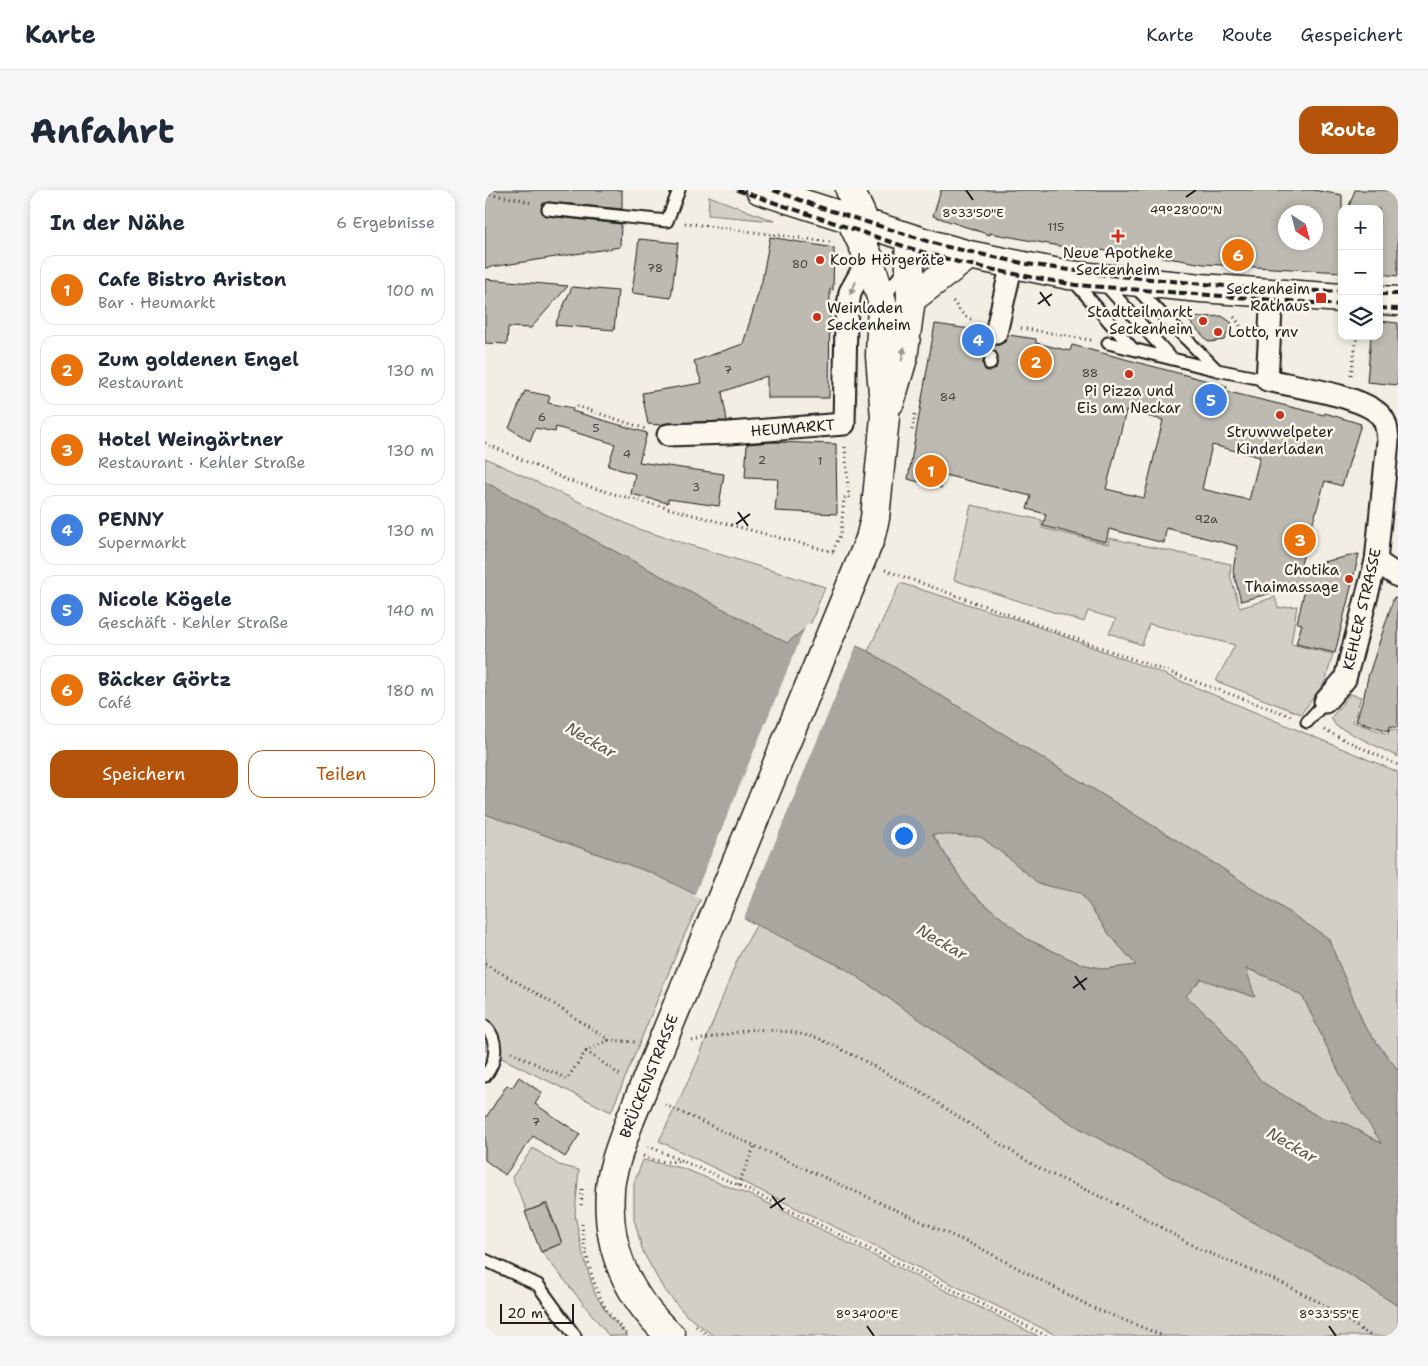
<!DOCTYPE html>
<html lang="de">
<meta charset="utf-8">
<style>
:root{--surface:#fff;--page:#f6f6f7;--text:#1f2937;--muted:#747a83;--line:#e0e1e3;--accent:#b45309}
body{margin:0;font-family:"Shantell Sans",sans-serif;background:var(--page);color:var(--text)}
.controls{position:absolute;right:15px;top:15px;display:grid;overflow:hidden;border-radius:10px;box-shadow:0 2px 8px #0003}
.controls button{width:45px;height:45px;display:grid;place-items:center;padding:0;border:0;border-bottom:1px solid var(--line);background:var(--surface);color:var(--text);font:25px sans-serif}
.compass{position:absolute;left:793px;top:15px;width:45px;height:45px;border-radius:50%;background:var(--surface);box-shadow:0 2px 8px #0003;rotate:144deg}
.scale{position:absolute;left:15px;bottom:12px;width:74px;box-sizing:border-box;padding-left:5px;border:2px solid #1c1c1c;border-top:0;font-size:14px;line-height:18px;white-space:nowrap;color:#1c1c1c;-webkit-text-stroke:4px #fbf7ec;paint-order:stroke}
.you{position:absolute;left:418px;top:645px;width:18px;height:18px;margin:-12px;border:4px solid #fff;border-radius:50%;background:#1a73e8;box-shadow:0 0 0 8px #1a73e833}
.badge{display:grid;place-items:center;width:32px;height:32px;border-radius:50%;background:var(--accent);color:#fff;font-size:16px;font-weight:700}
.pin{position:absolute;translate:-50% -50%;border:2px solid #fff;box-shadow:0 1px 5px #0006}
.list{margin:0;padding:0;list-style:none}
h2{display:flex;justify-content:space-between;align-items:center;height:65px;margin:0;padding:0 20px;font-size:21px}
h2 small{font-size:16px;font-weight:400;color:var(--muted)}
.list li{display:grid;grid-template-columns:32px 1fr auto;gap:15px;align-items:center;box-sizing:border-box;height:70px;margin:0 10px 10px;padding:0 10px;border:1px solid var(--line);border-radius:15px}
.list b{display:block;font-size:19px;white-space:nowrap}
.list p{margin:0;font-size:16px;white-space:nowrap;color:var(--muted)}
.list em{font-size:16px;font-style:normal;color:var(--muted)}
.actions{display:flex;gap:10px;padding:15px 20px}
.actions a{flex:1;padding:11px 0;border:1px solid var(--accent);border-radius:15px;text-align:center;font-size:18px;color:var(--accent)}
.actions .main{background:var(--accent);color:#fff}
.icon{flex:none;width:28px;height:28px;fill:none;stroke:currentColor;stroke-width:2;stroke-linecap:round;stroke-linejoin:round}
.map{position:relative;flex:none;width:913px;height:1146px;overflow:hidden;border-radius:15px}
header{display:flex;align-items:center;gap:30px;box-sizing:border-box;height:70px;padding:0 25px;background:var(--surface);border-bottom:1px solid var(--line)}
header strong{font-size:24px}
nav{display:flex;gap:28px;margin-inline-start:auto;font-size:18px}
.intro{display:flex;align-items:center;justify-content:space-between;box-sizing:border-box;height:120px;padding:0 30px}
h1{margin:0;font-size:35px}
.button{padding:12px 22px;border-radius:15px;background:var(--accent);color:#fff;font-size:18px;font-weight:700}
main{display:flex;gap:30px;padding:0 30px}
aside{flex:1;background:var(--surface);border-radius:15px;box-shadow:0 2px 8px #0003}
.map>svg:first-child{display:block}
.green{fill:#d2cfc6;stroke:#777671}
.water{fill:#a9a6a0;stroke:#716f6b;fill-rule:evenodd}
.pier{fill:#f2eee4}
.building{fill:#bdbab1;stroke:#1c1c1c;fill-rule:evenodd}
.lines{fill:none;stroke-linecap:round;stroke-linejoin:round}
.lane-casing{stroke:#1c1c1c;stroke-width:15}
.street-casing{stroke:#1c1c1c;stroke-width:25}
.secondary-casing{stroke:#1c1c1c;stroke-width:31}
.path{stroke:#1c1c1c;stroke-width:3;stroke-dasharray:1 4;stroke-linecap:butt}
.lane{stroke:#fbf7ec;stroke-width:11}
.street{stroke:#fbf7ec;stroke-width:21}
.secondary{stroke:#fbf7ec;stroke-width:28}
.rail{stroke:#1c1c1c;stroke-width:4;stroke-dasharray:8 4;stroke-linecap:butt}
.secondary-bridge-casing{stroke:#1c1c1c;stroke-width:31;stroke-linecap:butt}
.secondary-bridge{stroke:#fbf7ec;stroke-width:28}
.oneway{fill:#97948e}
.ticks{fill:none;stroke:#1c1c1c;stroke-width:2}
.poi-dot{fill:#c8321e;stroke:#fbf7ec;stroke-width:2}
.labels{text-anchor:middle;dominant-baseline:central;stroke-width:5;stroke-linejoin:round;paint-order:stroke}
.number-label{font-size:12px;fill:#444441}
.poi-label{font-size:15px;fill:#1c1c1c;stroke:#fbf7ec}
.street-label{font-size:15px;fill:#1c1c1c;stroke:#fbf7ec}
.water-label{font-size:16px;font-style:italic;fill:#545351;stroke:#fbf7ec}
.ticks-label{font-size:12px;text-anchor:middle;fill:#1c1c1c;stroke:#fbf7ec;stroke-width:5;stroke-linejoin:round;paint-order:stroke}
</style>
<header>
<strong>Karte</strong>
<nav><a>Karte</a><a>Route</a><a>Gespeichert</a></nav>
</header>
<div class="intro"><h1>Anfahrt</h1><a class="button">Route</a></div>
<main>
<aside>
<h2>In der Nähe<small>6 Ergebnisse</small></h2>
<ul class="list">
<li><span class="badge" style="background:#e8710a">1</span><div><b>Cafe Bistro Ariston</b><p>Bar · Heumarkt</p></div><em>100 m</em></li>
<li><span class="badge" style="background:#e8710a">2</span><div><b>Zum goldenen Engel</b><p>Restaurant</p></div><em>130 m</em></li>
<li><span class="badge" style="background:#e8710a">3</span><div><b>Hotel Weingärtner</b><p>Restaurant · Kehler Straße</p></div><em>130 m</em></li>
<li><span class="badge" style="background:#3f7fe0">4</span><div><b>PENNY</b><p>Supermarkt</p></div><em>130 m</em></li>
<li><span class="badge" style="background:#3f7fe0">5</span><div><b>Nicole Kögele</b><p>Geschäft · Kehler Straße</p></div><em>140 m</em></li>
<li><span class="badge" style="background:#e8710a">6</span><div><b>Bäcker Görtz</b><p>Café</p></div><em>180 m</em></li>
</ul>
<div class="actions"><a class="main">Speichern</a><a>Teilen</a></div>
</aside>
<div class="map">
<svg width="913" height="1146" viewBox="0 0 913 1146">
<rect width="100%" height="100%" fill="#f2eee4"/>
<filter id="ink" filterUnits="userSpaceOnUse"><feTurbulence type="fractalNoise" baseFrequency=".02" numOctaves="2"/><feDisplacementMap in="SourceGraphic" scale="10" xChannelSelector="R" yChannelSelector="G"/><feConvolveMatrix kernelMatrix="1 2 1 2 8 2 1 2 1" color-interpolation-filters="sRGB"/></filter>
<g filter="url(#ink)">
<path class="green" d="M224,6L289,31L223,25Z
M0,268L153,339L340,397L325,435L302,453L0,292Z
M486,315L557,330V338L623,354L624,348L746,374L745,385L755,418L790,407L793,418L812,416L806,454L848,464L840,492L816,524L731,491L750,455L664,434L657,455L624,443L631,429L603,421L599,432L469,390Z
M415,393L540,432L674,482L913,582V880L880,837L843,748L732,675L383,461Z
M865,504L876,507L868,532L903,544L905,539L913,541V567L851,536L846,528Z
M0,624L167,683L217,706L195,755L126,922L0,860Z
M447,643L496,647L525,669L554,694L596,703L624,744L651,775L620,779L596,774L542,749L483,700Z
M272,734L361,779L587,934L857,1080L913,1116V1146H573L174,951L211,875L253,768Z
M760,778L792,791L818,807L865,905L898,954L862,934L834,927L777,892L734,836L701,806L716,789L769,807Z
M48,958L74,975L94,980L90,1024L97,1061L110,1104L126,1128L143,1146H124L57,1062L77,1053L62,1013L42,1021L27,987Z
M158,970L197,978L272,1008L553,1146H229L201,1125L178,1098L158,1062L149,1029V993Z"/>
<path class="water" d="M0,292L302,453L325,435L383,461L732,675L843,748L880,837L913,880V1116L857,1080L587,934L361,779L167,683L0,624ZM447,644L496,647L525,669L554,694L596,703L624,744L651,775L620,779L596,774L542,749L483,700ZM761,778L792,791L818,807L865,905L897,954L862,934L834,927L777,892L734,836L701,806L716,789L770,807Z"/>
<path class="pier" d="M324,433L372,454L258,730L209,706L321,435Z"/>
<path class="building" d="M0,0H137V19L64,12L57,14L56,19L58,25L62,26L136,34L135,57L0,78Z
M456,0H828L857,5V82L719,74L652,63L585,58L505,43V45L448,26ZM800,22H830V52H800Z
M870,0H913V86L894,84V19H863Z
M285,47L349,58L348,100L345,99L344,208H282V186L237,202L242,231L183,233L176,235L163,234L157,203L217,193L209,171L258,154L277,91Z
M154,49L193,53L186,108L147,103Z
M0,89L83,96L46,138L23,137L22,154L0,153Z
M87,97L133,101L129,140L70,135Z
M737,126L747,133L739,150L724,152L701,128Z
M894,131L913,133V195L882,192L886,146H894Z
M450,134L499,141V147L502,152L509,155H514L520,152L523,145L551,149V153L585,161L587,155L742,196L740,201L839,225L840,223L876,234L857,296L840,291L815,377L874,364L850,463L811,454L817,434L812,433L821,394L756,411L748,381L752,356L681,338L679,353L624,339L621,352L558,336L561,324L542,319L546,306L460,285L456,298L423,289ZM504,160L510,161L513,168L511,178L504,181L500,180L498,173L500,163ZM641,221L678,230L659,308L621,299ZM727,255L775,267L764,310L717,299Z
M40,201L65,206L63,213L88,218L87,221L162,243L154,272L239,284L234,316L183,309V313L146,304L150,284L123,276L130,254L71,237L70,242L50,238L45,251L24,238Z
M287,252L351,254L352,324L290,321L293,289L260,288L262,254Z
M909,407L913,408V538L905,536L904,541L871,531L879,506L883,487Z
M34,887L57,903L50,914L95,944L80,967L48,946L20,985L0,970V929L22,895L27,898Z
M61,1014L77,1053L56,1062L40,1022Z"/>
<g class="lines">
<g class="lane-casing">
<path id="lane" d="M63,19L182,31L194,0
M587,89L647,158
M618,92L687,169
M649,96L731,179
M399,108L420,78
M623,153L732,180L782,190
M505,174L506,167
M822,532L840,512
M0,836C14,850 12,871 0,886
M0,1070L53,1095L90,1146"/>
</g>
<g class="street-casing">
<g id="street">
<path d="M787,103L782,190C808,196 880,206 896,226C902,233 902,242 903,251L891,371L860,489L840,512"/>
<path d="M511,143L527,73"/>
<path id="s1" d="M183,245L244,243L359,234L361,131L365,102L384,68"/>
<path d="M891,371L913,386"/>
</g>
</g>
<g class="secondary-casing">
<path id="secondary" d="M275,0L448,55L484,65L584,85L716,98L857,108
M365,0L381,35
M366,30L384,68L397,111L395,166L400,227L390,328L385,349
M426,109L484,65
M894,110L913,111
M405,212L418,168L426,109L424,48
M145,930C138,950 126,979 125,1000C121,1058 143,1108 186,1146"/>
</g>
<path class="path" d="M0,4L34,9L46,13
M200,33L345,52
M468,111C474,120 479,128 490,130
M749,127L755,135L757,143H763
M536,138L606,150
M866,185L872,146
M92,216L161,239
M427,240L430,224
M0,253L82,290L129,304L352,363
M360,257L364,308
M348,361L356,343L359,308L364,306
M400,380L806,526
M839,540L913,575
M0,774L58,807L124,850L151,852
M207,851L269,839L306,842L333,848L376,869L442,906L515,954L557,980L647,1021L712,1058L797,1093L836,1113L886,1146
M101,861L135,885
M26,862L82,889L101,861L124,850
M180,915L497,1059L606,1117L679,1146
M163,956L253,995L562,1146
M158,966C170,971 181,973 193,971
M253,995L270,955
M96,1015L97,999
M97,1034C99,1061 108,1099 123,1122C129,1130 136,1138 143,1146
M211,1136L224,1146"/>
<use href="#lane" class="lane"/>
<use href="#street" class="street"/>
<use href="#secondary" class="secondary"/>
<path class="rail" d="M252,0L424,58L473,72L524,83L591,95L857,115
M288,0L334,17L458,56L542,74L613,84L761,98L857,102
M894,104H913
M894,118L913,119"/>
<g class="secondary-bridge-casing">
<path id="secondary-bridge" d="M145,930L385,349"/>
</g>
<use href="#secondary-bridge" class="secondary-bridge"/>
</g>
<defs><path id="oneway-solid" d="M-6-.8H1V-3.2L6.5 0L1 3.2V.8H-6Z" transform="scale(1.25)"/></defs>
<g class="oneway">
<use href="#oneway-solid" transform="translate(368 98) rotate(114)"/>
<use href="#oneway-solid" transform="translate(418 164) rotate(-79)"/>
</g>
</g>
<path class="ticks" d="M481,0L488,10M701,7L711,0M555,102L565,116M553,114L567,104M253,322L263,336M251,334L265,324M590,786L600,800M588,798L602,788M287,1006L298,1020M285,1018L300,1008M382,1136L389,1146M844,1136L851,1146"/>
<g class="poi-dot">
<path d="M630.5 38.5h5v5h5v5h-5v5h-5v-5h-5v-5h5z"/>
<circle cx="335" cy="70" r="5"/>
<rect x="830" y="102" width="12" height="12" rx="2.5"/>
<circle cx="332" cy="127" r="5"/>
<circle cx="718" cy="131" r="5"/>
<circle cx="733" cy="142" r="5"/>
<circle cx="644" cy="184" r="5"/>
<circle cx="795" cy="225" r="5"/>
<circle cx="864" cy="389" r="5"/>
</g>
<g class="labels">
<g class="number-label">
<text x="571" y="37">115</text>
<text x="315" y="74">80</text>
<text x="170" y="78">78</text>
<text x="243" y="180">7</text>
<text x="605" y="183">88</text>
<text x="463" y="207">84</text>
<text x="57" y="227">6</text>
<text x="111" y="238">5</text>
<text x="142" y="264">4</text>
<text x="277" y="270">2</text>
<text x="335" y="271">1</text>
<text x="211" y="297">3</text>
<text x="721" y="329">92a</text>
<text x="51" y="932">7</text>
</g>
<g class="poi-label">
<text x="633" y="63">Neue Apotheke<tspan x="633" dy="17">Seckenheim</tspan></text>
<text x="345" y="70" text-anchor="start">Koob Hörgeräte</text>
<text x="825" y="99" text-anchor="end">Seckenheim<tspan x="825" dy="17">Rathaus</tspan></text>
<text x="342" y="118" text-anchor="start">Weinladen<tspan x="342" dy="17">Seckenheim</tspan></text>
<text x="708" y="122" text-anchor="end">Stadtteilmarkt<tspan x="708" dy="17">Seckenheim</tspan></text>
<text x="743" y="142" text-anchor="start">Lotto, rnv</text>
<text x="644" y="201">Pi Pizza und<tspan x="644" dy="17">Eis am Neckar</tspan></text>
<text x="795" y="242">Struwwelpeter<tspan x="795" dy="17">Kinderladen</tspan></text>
<text x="854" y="380" text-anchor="end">Chotika<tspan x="854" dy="17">Thaimassage</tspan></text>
</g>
<g class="street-label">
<text stroke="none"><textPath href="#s1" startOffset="125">HEUMARKT</textPath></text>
<text transform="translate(877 419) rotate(-77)">KEHLER STRASSE</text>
<text transform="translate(164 886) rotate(-68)">BRÜCKENSTRASSE</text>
</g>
<g class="water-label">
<text transform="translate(106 550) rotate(30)">Neckar</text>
<text transform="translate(457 752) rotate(30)">Neckar</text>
<text transform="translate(807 955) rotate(30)">Neckar</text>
</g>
</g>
<g class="ticks-label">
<text x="701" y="24">49°28'00"N</text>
<text x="488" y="27">8°33'50"E</text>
<text x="382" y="1128">8°34'00"E</text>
<text x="844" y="1128">8°33'55"E</text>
</g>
</svg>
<div class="controls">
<button>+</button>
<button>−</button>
<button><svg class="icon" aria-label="layers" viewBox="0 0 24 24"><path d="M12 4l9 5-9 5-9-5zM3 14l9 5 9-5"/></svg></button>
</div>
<svg class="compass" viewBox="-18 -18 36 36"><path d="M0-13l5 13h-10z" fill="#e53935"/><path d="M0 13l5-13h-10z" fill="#747a83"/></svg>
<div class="scale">20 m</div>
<div class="you"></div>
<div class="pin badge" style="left:446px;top:281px;background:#e8710a">1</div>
<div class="pin badge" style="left:551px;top:172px;background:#e8710a">2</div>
<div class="pin badge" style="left:815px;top:350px;background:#e8710a">3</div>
<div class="pin badge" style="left:493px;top:150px;background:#3f7fe0">4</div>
<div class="pin badge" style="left:726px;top:210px;background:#3f7fe0">5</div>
<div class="pin badge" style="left:753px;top:65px;background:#e8710a">6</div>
</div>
</main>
